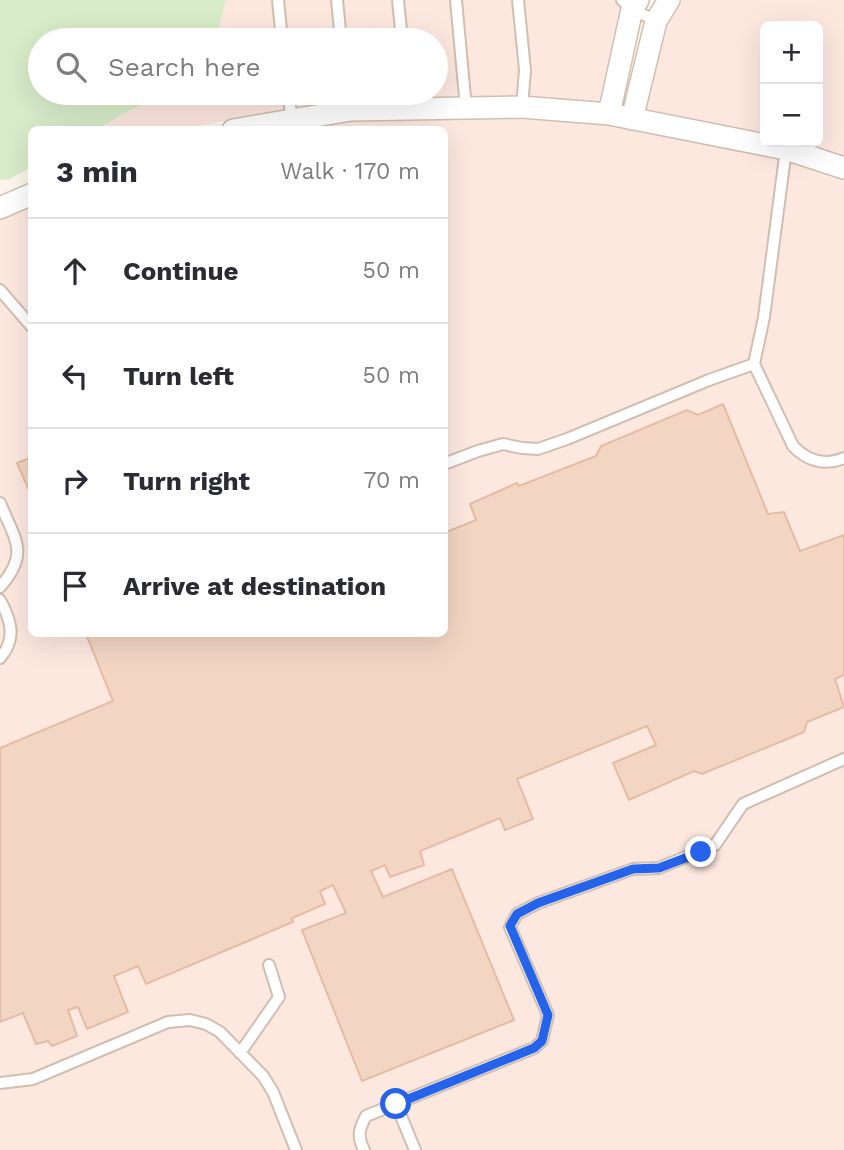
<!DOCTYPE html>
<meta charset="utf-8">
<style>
:root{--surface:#fff;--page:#f2f2f3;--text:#2b2b33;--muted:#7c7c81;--line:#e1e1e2}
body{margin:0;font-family:"Work Sans",sans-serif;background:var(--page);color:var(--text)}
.controls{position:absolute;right:21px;top:21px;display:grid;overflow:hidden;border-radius:10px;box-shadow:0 7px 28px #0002}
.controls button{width:63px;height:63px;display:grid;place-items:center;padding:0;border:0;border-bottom:2px solid var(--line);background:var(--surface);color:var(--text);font:35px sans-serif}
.stop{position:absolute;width:21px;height:21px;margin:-16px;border:5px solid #2563eb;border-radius:50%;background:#fff}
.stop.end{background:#2563eb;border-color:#fff;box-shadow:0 2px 7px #0008}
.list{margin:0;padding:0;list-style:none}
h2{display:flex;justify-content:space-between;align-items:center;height:91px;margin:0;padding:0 28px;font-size:30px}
h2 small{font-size:23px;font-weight:400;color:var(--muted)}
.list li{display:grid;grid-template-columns:46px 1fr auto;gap:21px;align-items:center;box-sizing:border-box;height:105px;padding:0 28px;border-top:2px solid var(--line)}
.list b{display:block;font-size:26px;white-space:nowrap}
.list em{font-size:23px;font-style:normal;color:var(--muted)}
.icon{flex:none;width:38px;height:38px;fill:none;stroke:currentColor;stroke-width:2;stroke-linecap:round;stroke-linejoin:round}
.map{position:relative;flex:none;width:844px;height:1150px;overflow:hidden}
.search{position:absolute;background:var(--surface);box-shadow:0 7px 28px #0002;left:28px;top:28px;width:420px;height:77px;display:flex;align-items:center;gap:18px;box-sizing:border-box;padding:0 24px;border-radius:38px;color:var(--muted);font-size:26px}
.panel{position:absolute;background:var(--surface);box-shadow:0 7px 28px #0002;left:28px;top:126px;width:420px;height:511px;border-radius:10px}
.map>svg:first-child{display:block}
.commercial{fill:#fde8e0}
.green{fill:#d8ecc9}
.building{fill:#f3d5c3;stroke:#e6bba3;stroke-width:2}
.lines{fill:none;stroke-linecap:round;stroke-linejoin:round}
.service-casing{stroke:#d1beb0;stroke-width:14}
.minor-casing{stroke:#d1beb0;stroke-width:24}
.service{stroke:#fff;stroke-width:10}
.minor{stroke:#fff;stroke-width:21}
.route{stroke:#2563eb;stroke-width:9}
</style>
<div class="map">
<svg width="844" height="1150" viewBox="0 0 844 1150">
<rect width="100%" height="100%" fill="#fdf6ec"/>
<path class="commercial" d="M226,0H626L601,103L523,96L351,100L291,108L183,129L97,130L162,93H436V40H215Z
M681,0H844V156L800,142H818V26H765V134L645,110L666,24Z
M521,117L607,125L783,160L844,180V1150H0V219L31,205L32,634H444V130L291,129L351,121Z"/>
<path class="green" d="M0,0H226L215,40H40V93H162L97,129L32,130L31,167L10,179L0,180Z"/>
<path class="building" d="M723,404L768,514L784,512L800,551L844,535V675L835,679L844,707L807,722L804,732L702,774L694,771L629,800L613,763L656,745L647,726L517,779L533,819L505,830L500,818L420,851L424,865L390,877L385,865L371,871L383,897L452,869L514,1020L362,1081L302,930L346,913L333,885L320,891L325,904L292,918L293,922L146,984L138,966L114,976L128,1012L87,1029L78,1007L68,1010L77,1036L52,1046L48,1041L36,1044L23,1013L0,1022V748L113,701L86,634H444V533L476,520L470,504L517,483L519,486L596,456L601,446L687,410L698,415Z
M32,457V497L17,463Z"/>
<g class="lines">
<g class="service-casing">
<path id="service" d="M278,0L282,40
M337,0L341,40
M398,0L402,40
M456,0L466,108
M518,0L525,70L522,107
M622,0L632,9L656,21
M288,93L292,119
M346,93L348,111
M0,290L32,327
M754,364L764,317L786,149
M444,464L478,451L503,444L522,448L538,449L567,439L709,380L754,364L793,446C807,461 825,466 844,458
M0,503C15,540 30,553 0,587
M0,600C11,620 17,639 0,658
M240,1053L279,997L269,965
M0,1083L33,1079L168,1022L190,1020L206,1024L220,1032L263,1076L273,1092L296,1150
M396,1104L415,1150
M364,1150C357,1136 359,1129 366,1116L534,1048L542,1041L548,1015L510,927L517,914L538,903L633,869L659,868L715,845L743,804L844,759"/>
</g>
<g class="minor-casing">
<path id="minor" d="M609,114L632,9L638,0
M632,119L656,21L669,0
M233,130L351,110L522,107L609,114L786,149L844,168
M0,208L32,194"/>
</g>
<use href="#service" class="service"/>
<use href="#minor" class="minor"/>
</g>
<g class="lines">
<path class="route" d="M396,1104L534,1048L542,1041L548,1015L510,926L517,914L538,903L633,869L659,868L701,852"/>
</g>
</svg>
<div class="controls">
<button>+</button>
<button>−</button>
</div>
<div class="stop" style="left:396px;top:1104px"></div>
<div class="stop end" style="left:701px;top:852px"></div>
<div class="search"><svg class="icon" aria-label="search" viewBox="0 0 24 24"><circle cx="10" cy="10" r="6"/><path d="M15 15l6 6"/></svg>Search here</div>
<section class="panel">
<h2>3 min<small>Walk · 170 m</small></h2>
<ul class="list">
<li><svg class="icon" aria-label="ahead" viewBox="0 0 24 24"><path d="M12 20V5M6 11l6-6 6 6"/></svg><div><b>Continue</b></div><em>50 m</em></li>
<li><svg class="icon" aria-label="left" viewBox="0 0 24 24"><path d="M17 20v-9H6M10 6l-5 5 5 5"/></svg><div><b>Turn left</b></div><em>50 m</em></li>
<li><svg class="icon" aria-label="right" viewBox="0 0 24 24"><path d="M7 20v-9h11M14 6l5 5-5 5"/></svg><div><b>Turn right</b></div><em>70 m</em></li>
<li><svg class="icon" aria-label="arrive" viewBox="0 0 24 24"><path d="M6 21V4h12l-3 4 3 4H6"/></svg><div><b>Arrive at destination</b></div></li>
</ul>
</section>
</div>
